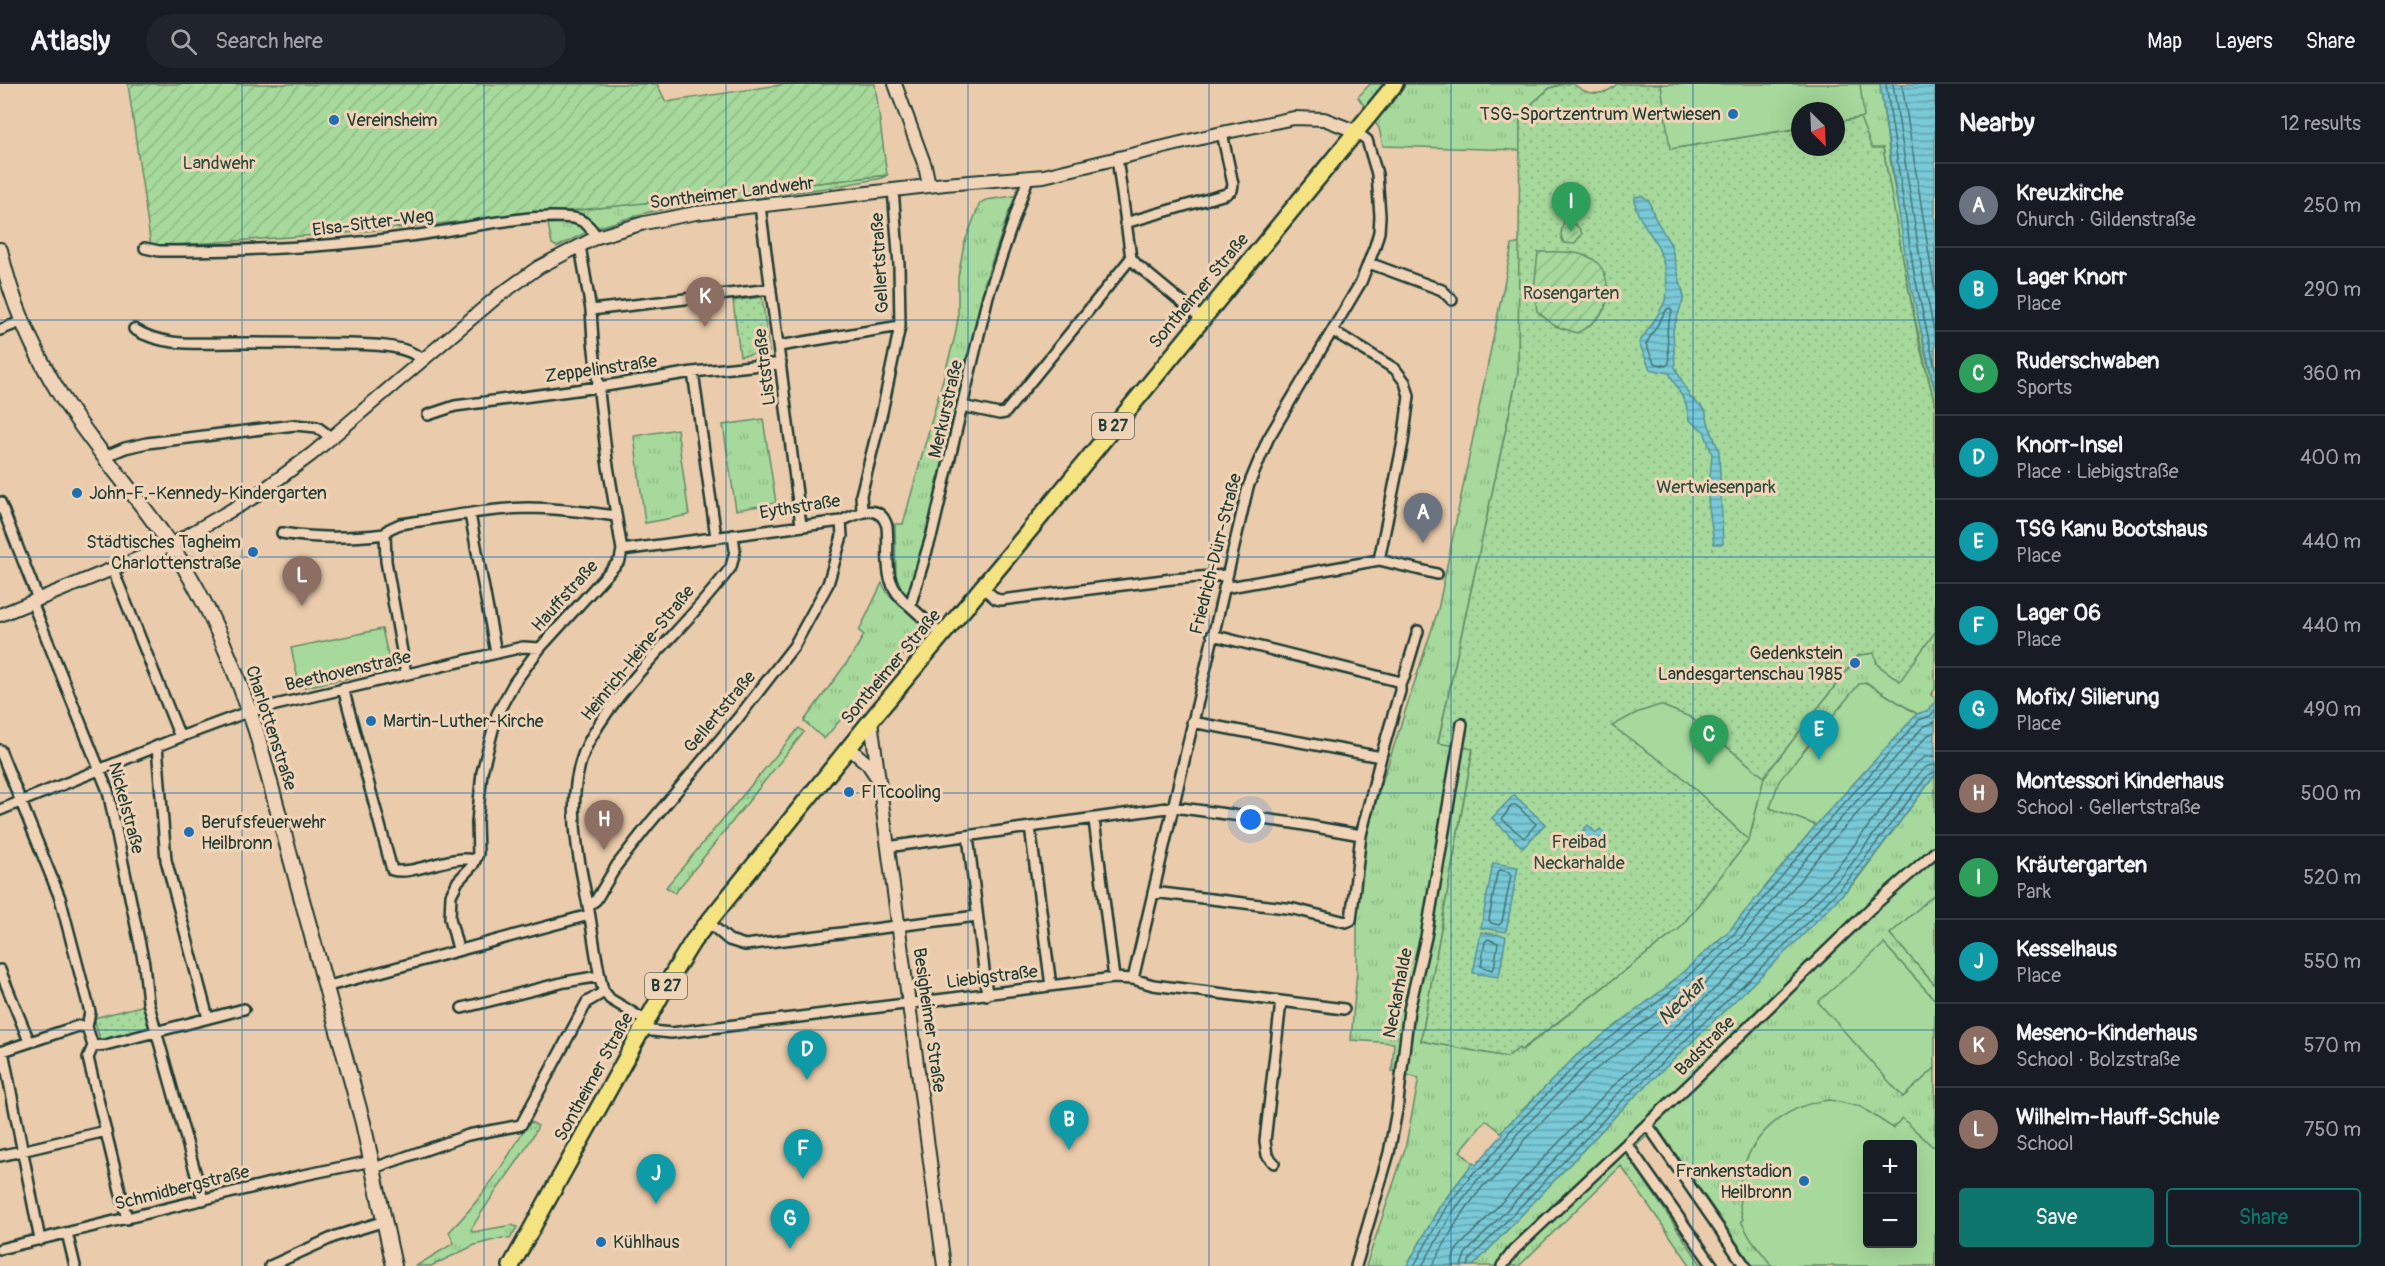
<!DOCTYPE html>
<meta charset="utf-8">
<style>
:root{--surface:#171b24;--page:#20242c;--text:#f1f3f6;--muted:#9ea1a6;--line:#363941;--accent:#0f766e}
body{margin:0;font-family:Pangolin,sans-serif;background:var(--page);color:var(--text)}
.controls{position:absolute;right:18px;bottom:18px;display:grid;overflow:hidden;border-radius:6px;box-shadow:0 6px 24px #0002}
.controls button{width:54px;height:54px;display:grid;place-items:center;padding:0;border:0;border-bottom:2px solid var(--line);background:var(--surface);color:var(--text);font:30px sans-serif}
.compass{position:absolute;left:1791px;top:18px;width:54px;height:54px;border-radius:50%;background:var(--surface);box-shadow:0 6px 24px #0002;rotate:156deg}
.you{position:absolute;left:1251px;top:736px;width:21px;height:21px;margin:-15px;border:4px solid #fff;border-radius:50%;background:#1a73e8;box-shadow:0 0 0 9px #1a73e833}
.badge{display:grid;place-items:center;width:39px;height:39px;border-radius:50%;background:var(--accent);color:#fff;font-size:20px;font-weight:700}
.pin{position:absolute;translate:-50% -50px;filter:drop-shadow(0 2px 3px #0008)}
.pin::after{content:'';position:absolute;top:32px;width:21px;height:18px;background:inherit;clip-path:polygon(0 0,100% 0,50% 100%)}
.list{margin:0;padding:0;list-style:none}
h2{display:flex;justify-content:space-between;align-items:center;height:78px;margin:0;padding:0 24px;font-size:26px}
h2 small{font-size:20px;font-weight:400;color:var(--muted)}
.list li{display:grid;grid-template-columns:39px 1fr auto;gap:18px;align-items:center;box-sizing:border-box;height:84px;padding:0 24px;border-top:2px solid var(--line)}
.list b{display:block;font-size:22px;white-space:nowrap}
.list p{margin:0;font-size:20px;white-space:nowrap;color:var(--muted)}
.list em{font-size:20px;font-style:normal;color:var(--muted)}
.actions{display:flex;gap:12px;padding:18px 24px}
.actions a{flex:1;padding:14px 0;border:2px solid var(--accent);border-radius:6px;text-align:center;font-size:21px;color:var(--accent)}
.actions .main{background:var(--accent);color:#fff}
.icon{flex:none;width:33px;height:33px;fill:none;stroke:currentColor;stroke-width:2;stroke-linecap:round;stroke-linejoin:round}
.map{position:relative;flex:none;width:1935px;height:1182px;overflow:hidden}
header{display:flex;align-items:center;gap:36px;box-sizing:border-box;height:84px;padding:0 30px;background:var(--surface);border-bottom:2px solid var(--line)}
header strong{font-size:28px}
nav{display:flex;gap:33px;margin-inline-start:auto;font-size:21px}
.search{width:420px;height:54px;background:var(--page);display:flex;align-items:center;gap:15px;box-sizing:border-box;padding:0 21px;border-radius:33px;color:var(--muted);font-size:22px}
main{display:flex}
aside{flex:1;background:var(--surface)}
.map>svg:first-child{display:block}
.grass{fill:url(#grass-tufts);stroke:#628b68;stroke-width:1.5;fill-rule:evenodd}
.park{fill:url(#park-dots);stroke:#628b68;stroke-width:1.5}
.garden{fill:url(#garden-furrows);stroke:#628b68;stroke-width:1.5}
.pitch{fill:#a6d99b;stroke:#628b68;stroke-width:1.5;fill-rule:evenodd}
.water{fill:url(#water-rules);stroke:#569196;stroke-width:1.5}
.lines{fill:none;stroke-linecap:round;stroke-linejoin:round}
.shore{stroke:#437575;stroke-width:1.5}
.minor-casing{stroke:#1f3d34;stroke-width:14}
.tertiary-casing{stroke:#1f3d34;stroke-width:16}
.secondary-casing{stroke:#1f3d34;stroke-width:18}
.primary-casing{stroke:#1f3d34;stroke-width:20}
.minor{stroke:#f1d4b8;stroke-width:9}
.tertiary{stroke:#f1d4b8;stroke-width:12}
.secondary{stroke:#f1d4b8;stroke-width:14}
.primary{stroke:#f5e382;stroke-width:15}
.grid{fill:none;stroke:#1f6fb2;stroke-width:1.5;stroke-opacity:0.55}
.poi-dot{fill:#1f6fb2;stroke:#f1d4b8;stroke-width:2}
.labels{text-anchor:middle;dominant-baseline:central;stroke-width:6;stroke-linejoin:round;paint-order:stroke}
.shield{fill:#f1d4b8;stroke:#5e6a5c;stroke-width:1.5}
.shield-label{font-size:16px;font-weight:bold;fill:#1f3d34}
.poi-label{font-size:18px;fill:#1f3d34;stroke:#f1d4b8;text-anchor:start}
.park-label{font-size:18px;fill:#2c4d3e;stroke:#f1d4b8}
.street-label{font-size:18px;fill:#1f3d34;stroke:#f1d4b8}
.water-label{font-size:20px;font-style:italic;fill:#284b44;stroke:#f1d4b8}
</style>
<header>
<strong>Atlasly</strong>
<div class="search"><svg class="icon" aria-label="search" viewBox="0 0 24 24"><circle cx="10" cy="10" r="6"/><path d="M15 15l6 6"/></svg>Search here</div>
<nav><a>Map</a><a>Layers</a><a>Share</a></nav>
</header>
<main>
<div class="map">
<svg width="1935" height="1182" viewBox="0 0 1935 1182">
<defs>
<pattern id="grass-tufts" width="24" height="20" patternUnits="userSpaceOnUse" patternTransform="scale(1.5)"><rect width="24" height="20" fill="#a6d99b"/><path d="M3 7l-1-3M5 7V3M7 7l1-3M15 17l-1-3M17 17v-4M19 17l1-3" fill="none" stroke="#8ebb86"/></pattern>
<pattern id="park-dots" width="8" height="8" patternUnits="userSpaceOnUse" patternTransform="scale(1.5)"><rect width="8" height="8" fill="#a6d99b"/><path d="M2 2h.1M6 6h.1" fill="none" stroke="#8ebb86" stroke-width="1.8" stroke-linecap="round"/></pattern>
<pattern id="garden-furrows" width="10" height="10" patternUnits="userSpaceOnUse" patternTransform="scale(1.5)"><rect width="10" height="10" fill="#a6d99b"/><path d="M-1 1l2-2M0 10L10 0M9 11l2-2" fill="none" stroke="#8ebb86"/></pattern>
<pattern id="water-rules" width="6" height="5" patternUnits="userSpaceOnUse" patternTransform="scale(1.5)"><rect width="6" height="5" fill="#7ac9d7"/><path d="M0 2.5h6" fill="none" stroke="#63a4af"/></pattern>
</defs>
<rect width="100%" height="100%" fill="#eacbab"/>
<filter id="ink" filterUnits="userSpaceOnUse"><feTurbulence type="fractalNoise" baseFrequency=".0167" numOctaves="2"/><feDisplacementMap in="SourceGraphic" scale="12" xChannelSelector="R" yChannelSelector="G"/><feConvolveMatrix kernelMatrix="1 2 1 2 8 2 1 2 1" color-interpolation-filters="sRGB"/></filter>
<g filter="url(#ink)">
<path class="grass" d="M1370,0H1564L1550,4L1520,30V66L1383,62L1379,44L1358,13Z
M1855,0H1880L1893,96L1925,269L1935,307V320C1913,235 1898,150 1883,64L1880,65L1884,99L1860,34Z
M887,91L883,94L826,104L670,124L645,129L596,144L571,131L570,127Z
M1014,112L1017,114L1014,126L1010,125L984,200L988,202L971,272L967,271L959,301L963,303L956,336L952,335L948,349L952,350L943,393H938L935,407L938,408L926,446L912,509L908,513H905L896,491L895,440H903L955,252L958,234V193L964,160L980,119L986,116Z
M570,139L582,141L585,149L557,163L552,160L548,140Z
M1520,159L1518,289L1438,659L1473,664L1421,957L1507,973L1519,964L1522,966L1679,845L1749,756L1764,693L1859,571L1875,569L1878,581L1900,597L1935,506V605L1931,611L1935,614V618L1927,627L1917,630L1867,599L1770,723L1816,741L1730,846L1664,905L1577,971L1501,1048L1486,1036L1460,1067L1473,1079L1440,1122L1407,1182H1366L1405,1065L1419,994L1392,987L1394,959L1351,956L1357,887V811L1368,742L1438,526L1512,161Z
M763,335L776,419L736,426L723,341Z
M677,345L689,431L645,439L634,352Z
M882,499L888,510L923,541L922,552L907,569L884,585L824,655L804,637L851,573L864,551L859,547Z
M799,644L804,648L675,809L666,803Z
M1935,691V810L1890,850L1935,901V916L1884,860L1903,1013L1935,984V1182H1753L1657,1043L1627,1070L1702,1182H1691L1621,1082L1519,1182H1473L1622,1025L1855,798ZM1868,1060H1912V1160H1868Z
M529,1037L538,1042C520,1080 491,1109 471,1146L473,1148L512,1141L517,1143L510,1155L502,1154L475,1161L431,1182H416L454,1159L449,1148C482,1115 506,1078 529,1037Z"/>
<path class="park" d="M1564,0H1574C1587,12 1604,13 1617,0H1661L1671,65L1800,44V63H1836V38L1860,34L1872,64H1883L1906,192L1920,263L1935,320V548L1900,597L1878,581L1874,569L1859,571L1764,693L1690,633L1613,642L1678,689L1749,756L1679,845L1521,966L1519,964L1507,973L1421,957L1473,665L1438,659L1518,289L1520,30L1550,4Z
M762,213L769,268L740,272L733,217Z
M145,921L150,944L100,956L94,934Z"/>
<path class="garden" d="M128,0H657L666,18L786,0H875L887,91L618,122L346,149L151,163Z
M1565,136C1573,139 1579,141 1582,150L1574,160L1564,159C1559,152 1561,144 1565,136Z
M1538,168C1555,168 1578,166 1593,175C1609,186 1612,214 1602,229C1595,239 1586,244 1577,249L1555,242L1537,227L1534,206Z"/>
<path class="pitch" d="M1661,0H1860L1864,33L1836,38V27H1800V44L1670,65Z
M382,545L391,585L300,604L291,564Z
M1867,599L1917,630L1816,741L1770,724L1779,697L1859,600Z
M1660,621L1690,633L1764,693L1749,756L1678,689L1612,642L1636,629Z
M1935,810V901L1890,850Z
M1884,860L1935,916V984L1903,1013L1818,918Z
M1830,1016L1861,1023L1893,1044L1902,1034L1932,1062H1935V1182H1772L1749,1152L1741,1137L1743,1136C1726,1077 1770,1021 1830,1016ZM1868,1060H1912V1160H1868Z"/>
<path class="water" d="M1880,0H1935V307L1908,190Z
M1642,112L1649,117L1655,134L1671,161L1684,213L1673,246L1675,283L1690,313L1705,326L1709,341L1719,367L1723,460H1714L1708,416L1712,370L1704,347L1689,336L1686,320L1669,289L1650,285L1639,259C1647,246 1658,233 1664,219C1672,201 1662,166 1651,151C1643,138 1634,129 1635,113Z
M1935,618V691L1854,798L1797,857L1622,1025L1473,1182H1407L1440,1122L1473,1079L1476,1081L1503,1050L1501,1048L1577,971L1664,905L1730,846L1816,741L1917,630L1927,627Z
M1514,711L1545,740L1523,764L1492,734Z
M1588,741L1596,749L1600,745L1608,753L1600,761L1596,757L1589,764L1577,753Z
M1493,779L1518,783L1506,848L1481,844Z
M1481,848L1506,852L1499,893L1473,889Z"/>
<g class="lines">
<path class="shore" d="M1886,0L1914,189L1935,284
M1893,0L1922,187L1935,252
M1902,0L1935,208
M1667,225L1670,224L1672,227L1667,245L1669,279L1666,282L1654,279L1646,260Z
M1512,721H1516L1536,740L1524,754L1502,735Z
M1500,786L1509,788L1511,791L1502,838L1499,841L1491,839L1489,836L1497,789Z
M1488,855L1498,859L1494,884L1492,886L1481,882L1485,858Z
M1414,1182L1445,1125L1474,1088L1481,1084L1506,1055L1509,1048L1581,976L1668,910L1734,850L1821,745L1919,636L1930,632L1935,627
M1422,1182L1452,1129L1478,1095L1487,1089L1512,1059L1516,1051L1586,981L1673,916L1740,855L1827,750L1923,643L1935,638
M1432,1182L1459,1134L1483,1102L1493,1096L1519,1065L1524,1056L1592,988L1679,923L1746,861L1833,756L1928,651L1935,648
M1452,1182L1453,1173L1457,1165L1606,1009L1781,841L1837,784L1915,680L1925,673L1935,672
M1461,1182L1465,1170L1612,1015L1787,847L1844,790L1922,686L1928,682L1935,681
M1468,1182L1470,1175L1618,1021L1793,853L1849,795L1928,691L1935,688"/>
<g class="minor-casing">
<path id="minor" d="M1117,74L1131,174L1137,181L1201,234
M760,122L801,441
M1125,139L1226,110L1232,106L1233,100L1222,49
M145,164L159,167C243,167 326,164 410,152C460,146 523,129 573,134C585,136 591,144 597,153
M1369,179L1442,206L1452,216
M591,226L771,205
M134,245C166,265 205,258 242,259C278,259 313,259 349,260C375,261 403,260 424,276
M0,246L23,237
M1333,247L1395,285L1405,298L1409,312L1403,358L1379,476
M779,262L900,242
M693,288L716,453
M962,322L999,330L1005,329L1131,174
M428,331L455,322L599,303L693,288L781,279
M106,372L125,364L147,359L295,341L317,343L332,354
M0,418L38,515
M862,426L861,411L882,328L900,242L899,181L893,105
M470,430L496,569
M282,449C316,455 351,454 385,450L389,445L400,440C442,434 485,425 528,424C557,424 587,428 616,432
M385,450L386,477L406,590
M622,466L841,437C857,430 879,417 887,442C890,475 880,499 910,522
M113,486L180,653
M982,503L996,515L1001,516L1172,495L1227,491
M1224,504L1379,476L1437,490
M32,518L108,707L144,880L148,918L203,1116
M942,551L910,522L932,450L988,212L1028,94
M1212,551L1397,597L1400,599
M343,604L392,786C414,792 449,770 475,776
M1192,638L1381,673
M157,662L166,776L208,934
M0,666L60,814L90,928L87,943
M0,726L180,653L250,627L523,563L540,564
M1094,736L1114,894
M1030,743L1051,902
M968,752L987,911
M887,763L1174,723L1293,739L1361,751
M1153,808L1294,825L1346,838L1351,836L1361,751L1382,669L1400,607V599L1404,594L1418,547
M588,822L596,816L617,781L650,739L738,634L794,562L828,500L842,452L841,437
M708,838L729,856L745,861L977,832
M458,865L450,834L451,811L458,797L473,781L478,770L477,738L482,688L497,630L514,599L540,564L620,476L622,466L607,376L593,257L591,226L580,162
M0,886L29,957
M1133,895L1248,403L1268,355L1361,198L1375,162L1379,148L1380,132L1377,90L1367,56L1355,47
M325,903L589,831
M462,924L565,898L600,892
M648,938L610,915L603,906C596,879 593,849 588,821C577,767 562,702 592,652C628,590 689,541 731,483L735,467L733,451
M87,943L93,962L88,974L127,1135
M645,943L652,947L671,949L1114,894L1133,895L1153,901L1344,925
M93,962L105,961L244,925
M3,967L40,1156
M0,968L78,942L87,943
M1647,1040L1745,1182
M1627,1060L1713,1182
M0,1072L106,1047
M1274,1079L1267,1071L1265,1057L1281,918
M374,1084L468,1051L521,1041L587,918L604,908
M67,1149L75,1182
M0,1165L299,1092L372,1077
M270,1182L336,1152L385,1137
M1356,1182L1389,1069L1397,1026L1409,926L1426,853L1462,640
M1502,1182L1514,1166L1694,996L1871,824L1935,768"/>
</g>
<g class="tertiary-casing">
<path id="tertiary" d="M895,0L925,82L929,101
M0,531L171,461L254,413L312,370L498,212L539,183L597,153L644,139L696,129L945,100L1044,92L1222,49L1294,34L1324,35L1355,47
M871,637L944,1182
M849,664L868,680L878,695"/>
</g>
<g class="secondary-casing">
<path id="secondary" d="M0,166C11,216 34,268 61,312C94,364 137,411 171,462C209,518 235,584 256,647L363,1039L394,1182"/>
</g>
<g class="primary-casing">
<path id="primary" d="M511,1182L675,886L693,857L876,630L1010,470L1395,0"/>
</g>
<use href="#minor" class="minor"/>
<use href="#tertiary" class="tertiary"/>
<use href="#secondary" class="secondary"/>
<use href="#primary" class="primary"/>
</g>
</g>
<path class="grid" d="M242,0V1182M484,0V1182M726,0V1182M968,0V1182M1209,0V1182M1451,0V1182M1693,0V1182M0,236H1935M0,473H1935M0,709H1935M0,946H1935"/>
<g class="poi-dot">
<circle cx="1733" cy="30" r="6"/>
<circle cx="334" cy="36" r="6"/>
<circle cx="77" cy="409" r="6"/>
<circle cx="253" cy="468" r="6"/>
<circle cx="1855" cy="579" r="6"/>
<circle cx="371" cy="637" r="6"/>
<circle cx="849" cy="708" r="6"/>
<circle cx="189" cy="748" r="6"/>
<circle cx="1804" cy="1097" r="6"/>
<circle cx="601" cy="1158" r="6"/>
</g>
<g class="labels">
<g class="shield">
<rect x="1092" y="329" width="42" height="26" rx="4.5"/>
<rect x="645" y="889" width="42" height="26" rx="4.5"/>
</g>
<g class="shield-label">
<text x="1113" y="342">B 27</text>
<text x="666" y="902">B 27</text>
</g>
<g class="poi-label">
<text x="1721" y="30" text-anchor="end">TSG-Sportzentrum Wertwiesen</text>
<text x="346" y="36">Vereinsheim</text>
<text x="89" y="409">John-F.-Kennedy-Kindergarten</text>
<text x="241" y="458" text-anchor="end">Städtisches Tagheim<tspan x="241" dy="21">Charlottenstraße</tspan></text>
<text x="1843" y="569" text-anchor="end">Gedenkstein<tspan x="1843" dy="21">Landesgartenschau 1985</tspan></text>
<text x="383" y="637">Martin-Luther-Kirche</text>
<text x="861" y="708">FITcooling</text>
<text x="201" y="738">Berufsfeuerwehr<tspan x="201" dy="21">Heilbronn</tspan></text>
<text x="1792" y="1087" text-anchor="end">Frankenstadion<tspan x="1792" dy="21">Heilbronn</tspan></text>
<text x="613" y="1158">Kühlhaus</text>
</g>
<g class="park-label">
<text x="219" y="79">Landwehr</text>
<text x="1571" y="209">Rosengarten</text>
<text x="1716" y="403">Wertwiesenpark</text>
<text x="1579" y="758">Freibad<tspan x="1579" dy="21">Neckarhalde</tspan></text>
</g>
<g class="street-label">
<text transform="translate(732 109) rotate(-7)">Sontheimer Landwehr</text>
<text transform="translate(373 139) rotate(-7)">Elsa-Sitter-Weg</text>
<text transform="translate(880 179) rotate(-93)">Gellertstraße</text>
<text transform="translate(1199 207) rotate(-50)">Sontheimer Straße</text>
<text transform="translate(765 283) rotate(-97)">Liststraße</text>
<text transform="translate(601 285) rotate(-8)">Zeppelinstraße</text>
<text transform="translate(946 325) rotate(-77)">Merkurstraße</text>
<text transform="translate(800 423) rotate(-9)">Eythstraße</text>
<text transform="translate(1216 470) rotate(-76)">Friedrich-Dürr-Straße</text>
<text transform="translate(565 512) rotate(-48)">Hauffstraße</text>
<text transform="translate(638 569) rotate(-51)">Heinrich-Heine-Straße</text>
<text transform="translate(891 583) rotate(-50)">Sontheimer Straße</text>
<text transform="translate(348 587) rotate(-13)">Beethovenstraße</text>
<text transform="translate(720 628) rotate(-50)">Gellertstraße</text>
<text transform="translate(271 644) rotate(72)">Charlottenstraße</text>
<text transform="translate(126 724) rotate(75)">Nickelstraße</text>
<text transform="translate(992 893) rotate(-7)">Liebigstraße</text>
<text transform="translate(1398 909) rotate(-79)">Neckarhalde</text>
<text transform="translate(929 936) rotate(82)">Besigheimer Straße</text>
<text transform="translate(1705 962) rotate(-45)">Badstraße</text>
<text transform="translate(594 993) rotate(-61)">Sontheimer Straße</text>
<text transform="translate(182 1104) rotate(-14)">Schmidbergstraße</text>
</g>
<g class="water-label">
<text transform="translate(1682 917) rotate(-44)">Neckar</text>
</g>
</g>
</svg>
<div class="controls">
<button>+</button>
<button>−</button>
</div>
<svg class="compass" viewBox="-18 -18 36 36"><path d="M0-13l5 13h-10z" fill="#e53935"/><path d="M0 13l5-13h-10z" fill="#9ea1a6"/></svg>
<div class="you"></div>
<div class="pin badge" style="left:1423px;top:459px;background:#6b7280">A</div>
<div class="pin badge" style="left:1069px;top:1066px;background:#0f9aa8">B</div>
<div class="pin badge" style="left:1709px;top:681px;background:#2e9e5b">C</div>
<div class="pin badge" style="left:807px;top:996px;background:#0f9aa8">D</div>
<div class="pin badge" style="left:1819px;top:676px;background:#0f9aa8">E</div>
<div class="pin badge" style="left:803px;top:1095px;background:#0f9aa8">F</div>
<div class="pin badge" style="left:790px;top:1165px;background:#0f9aa8">G</div>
<div class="pin badge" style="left:604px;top:766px;background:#8d6e63">H</div>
<div class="pin badge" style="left:1571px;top:148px;background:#2e9e5b">I</div>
<div class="pin badge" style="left:656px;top:1120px;background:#0f9aa8">J</div>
<div class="pin badge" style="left:705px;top:243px;background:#8d6e63">K</div>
<div class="pin badge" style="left:302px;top:522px;background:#8d6e63">L</div>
</div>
<aside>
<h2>Nearby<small>12 results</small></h2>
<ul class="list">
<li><span class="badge" style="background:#6b7280">A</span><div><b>Kreuzkirche</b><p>Church · Gildenstraße</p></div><em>250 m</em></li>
<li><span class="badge" style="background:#0f9aa8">B</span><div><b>Lager Knorr</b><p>Place</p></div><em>290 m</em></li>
<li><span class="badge" style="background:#2e9e5b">C</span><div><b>Ruderschwaben</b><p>Sports</p></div><em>360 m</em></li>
<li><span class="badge" style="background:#0f9aa8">D</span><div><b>Knorr-Insel</b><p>Place · Liebigstraße</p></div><em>400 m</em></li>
<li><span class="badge" style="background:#0f9aa8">E</span><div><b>TSG Kanu Bootshaus</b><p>Place</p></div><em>440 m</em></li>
<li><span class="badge" style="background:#0f9aa8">F</span><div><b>Lager 06</b><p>Place</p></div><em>440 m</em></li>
<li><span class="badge" style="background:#0f9aa8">G</span><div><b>Mofix/ Silierung</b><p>Place</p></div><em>490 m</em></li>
<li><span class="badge" style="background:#8d6e63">H</span><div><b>Montessori Kinderhaus</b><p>School · Gellertstraße</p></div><em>500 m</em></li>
<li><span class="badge" style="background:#2e9e5b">I</span><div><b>Kräutergarten</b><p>Park</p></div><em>520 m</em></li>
<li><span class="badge" style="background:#0f9aa8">J</span><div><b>Kesselhaus</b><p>Place</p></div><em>550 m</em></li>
<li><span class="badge" style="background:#8d6e63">K</span><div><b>Meseno-Kinderhaus</b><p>School · Bolzstraße</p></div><em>570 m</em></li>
<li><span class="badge" style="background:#8d6e63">L</span><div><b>Wilhelm-Hauff-Schule</b><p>School</p></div><em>750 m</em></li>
</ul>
<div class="actions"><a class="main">Save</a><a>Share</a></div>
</aside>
</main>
